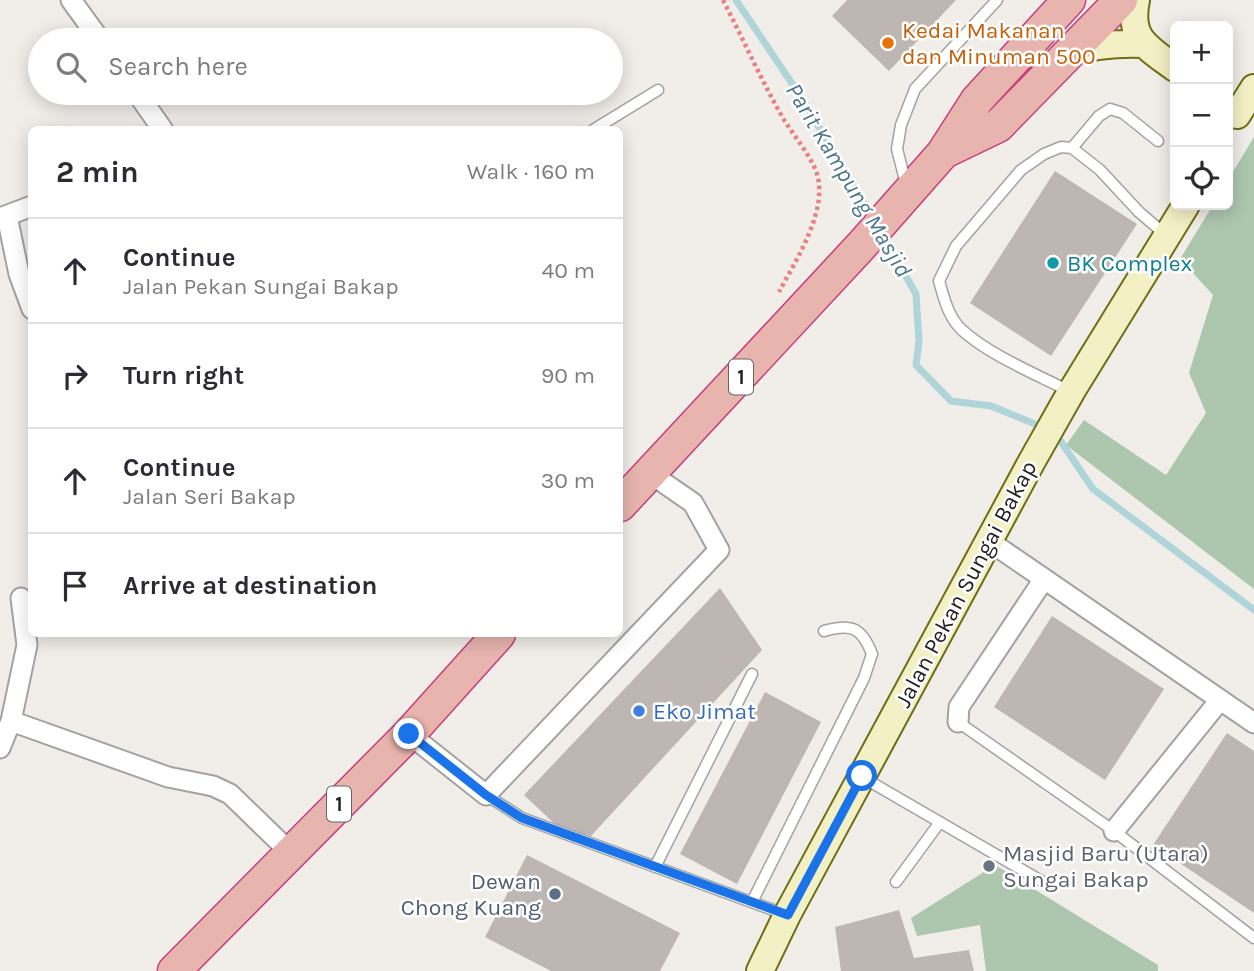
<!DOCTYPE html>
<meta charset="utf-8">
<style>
:root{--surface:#fff;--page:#f7f7f7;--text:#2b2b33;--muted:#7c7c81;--line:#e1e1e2}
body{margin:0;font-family:Karla,sans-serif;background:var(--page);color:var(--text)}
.controls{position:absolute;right:21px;top:21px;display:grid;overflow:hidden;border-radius:10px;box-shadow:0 4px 18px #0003}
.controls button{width:63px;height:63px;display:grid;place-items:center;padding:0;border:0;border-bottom:2px solid var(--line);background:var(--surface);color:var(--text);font:35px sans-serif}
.stop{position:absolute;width:21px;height:21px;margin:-16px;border:5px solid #1a73e8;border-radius:50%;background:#fff}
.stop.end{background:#1a73e8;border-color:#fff;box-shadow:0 2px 7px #0008}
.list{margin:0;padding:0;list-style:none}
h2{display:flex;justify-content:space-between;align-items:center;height:91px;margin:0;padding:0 28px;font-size:30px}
h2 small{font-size:23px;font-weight:400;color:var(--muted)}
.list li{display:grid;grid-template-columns:46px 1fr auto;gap:21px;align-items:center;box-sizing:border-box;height:105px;padding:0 28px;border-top:2px solid var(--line)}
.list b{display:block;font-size:26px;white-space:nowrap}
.list p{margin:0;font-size:23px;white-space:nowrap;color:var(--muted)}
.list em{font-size:23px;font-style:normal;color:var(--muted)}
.icon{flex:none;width:38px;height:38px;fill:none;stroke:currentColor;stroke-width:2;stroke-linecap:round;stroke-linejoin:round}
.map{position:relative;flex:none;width:1254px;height:971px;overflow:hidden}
.search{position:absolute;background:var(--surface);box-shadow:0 4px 18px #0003;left:28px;top:28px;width:595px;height:77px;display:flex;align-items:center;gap:18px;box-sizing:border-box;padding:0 24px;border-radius:38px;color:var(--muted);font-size:26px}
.panel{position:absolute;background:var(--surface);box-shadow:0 4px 18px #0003;left:28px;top:126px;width:595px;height:511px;border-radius:10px}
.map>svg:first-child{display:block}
.cemetery{fill:#adc7ae}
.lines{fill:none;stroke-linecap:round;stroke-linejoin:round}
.stream{stroke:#afd4d9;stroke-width:7}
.building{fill:#beb6b2}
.service-casing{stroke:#a2a2a2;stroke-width:13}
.minor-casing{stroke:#a2a2a2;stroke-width:23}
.secondary-casing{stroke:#6f6e12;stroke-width:30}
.trunk-casing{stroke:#c83d7d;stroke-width:35}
.path{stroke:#eb8081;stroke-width:4.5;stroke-dasharray:3.5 3.5;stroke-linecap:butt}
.service{stroke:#fff;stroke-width:10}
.minor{stroke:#fff;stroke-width:19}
.secondary{stroke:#f3f0c5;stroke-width:26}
.trunk{stroke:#e8b4ae;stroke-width:32}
.route{stroke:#1a73e8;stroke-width:9}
.food-dot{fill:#e8710a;stroke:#fff;stroke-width:2.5}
.culture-dot{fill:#0f9aa8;stroke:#fff;stroke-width:2.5}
.shop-dot{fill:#3f7fe0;stroke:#fff;stroke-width:2.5}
.worship-dot{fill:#6b7280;stroke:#fff;stroke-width:2.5}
.service-dot{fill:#5c6f8a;stroke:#fff;stroke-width:2.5}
.labels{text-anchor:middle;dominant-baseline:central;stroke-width:5;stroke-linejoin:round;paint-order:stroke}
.shield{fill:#fff;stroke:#646464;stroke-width:2}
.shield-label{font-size:21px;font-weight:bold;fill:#212121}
.food-label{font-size:23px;fill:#c56008;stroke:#fff;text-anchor:start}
.culture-label{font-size:23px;fill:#0d838f;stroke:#fff;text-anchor:start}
.street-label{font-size:23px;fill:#212121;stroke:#fff}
.shop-label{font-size:23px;fill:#366cbe;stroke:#fff;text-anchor:start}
.worship-label{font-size:23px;fill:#5b616d;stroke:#fff;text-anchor:start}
.service-label{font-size:23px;fill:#4e5e75;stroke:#fff;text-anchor:end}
.water-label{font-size:24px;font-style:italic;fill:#4c7790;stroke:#fff}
</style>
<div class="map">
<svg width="1254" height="971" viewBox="0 0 1254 971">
<rect width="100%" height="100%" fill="#f1ede9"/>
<path class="cemetery" d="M1254,137V589L1066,445L1084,420L1166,475L1206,413L1189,373L1213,295L1180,259L1213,205H1228V180Z
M995,865L1158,965V971H986L980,925L917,936L911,918Z"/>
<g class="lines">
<path class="stream" d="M736,0L801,97L874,220
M882,234L916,294L919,341L916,365L951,401L991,406L1045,428
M1055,433L1093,489L1254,610"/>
</g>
<path class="building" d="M847,0H956L889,71L832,16Z
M1055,171L1137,224L1051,356L970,303Z
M720,588L762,650L591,836L559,828L524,795Z
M1052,616L1164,689L1105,780L994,707Z
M765,692L821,722L737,884L680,854Z
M1227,733L1254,751V913L1153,845Z
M527,855L680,933L660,971H551L485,937Z
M899,910L914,958L969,950L974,971H841L835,927Z"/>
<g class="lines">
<g class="service-casing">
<path id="service" d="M593,130L658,90
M1072,148L1099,116L1110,109L1123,113L1158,141
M906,184L897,149L901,125L915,89L997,0
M1071,392C1038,375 989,355 962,330C948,317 944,298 939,281L956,246L1021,170L1044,154L1061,147L1072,148L1100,170L1139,212L1167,236
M958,722L1114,831L1254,938
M862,777L1050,886
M486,795L522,818L787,915
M655,867L752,674
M896,882L940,822
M752,902L864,678L872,654C862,628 852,623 824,631"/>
</g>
<g class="minor-casing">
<path id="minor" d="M71,0L100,40
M137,93L163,130
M7,216L19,274L32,309
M0,218L32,206
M989,541L1254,723
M11,721L168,777L213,786L230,794L291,853
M958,722L959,707L1044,579
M409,734L486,795L719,550L693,503L651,474
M0,748L11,721L27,645L21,598
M1114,831L1220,700"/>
</g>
<g class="secondary-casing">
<path id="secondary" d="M1136,0C1128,39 1147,47 1175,68
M1068,52C1094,45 1118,43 1144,44
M1237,115L1254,88
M760,971L787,915L1032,461L1071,392L1186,205"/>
</g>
<g class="trunk-casing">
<path id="trunk" d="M944,152L998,126L1121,0
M620,505L861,246L943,153L977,100L1069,0
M174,971L409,734L499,634"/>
</g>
<path class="path" d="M723,0C742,37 759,75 779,111C790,132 807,149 816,171C830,208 796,260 779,292"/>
<use href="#service" class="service"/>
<use href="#minor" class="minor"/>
<use href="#secondary" class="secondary"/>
<use href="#trunk" class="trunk"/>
</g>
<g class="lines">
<path class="route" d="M409,734L486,795L522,818L788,915L862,776"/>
</g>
<circle class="food-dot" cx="888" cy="43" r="7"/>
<circle class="culture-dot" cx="1053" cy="263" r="7"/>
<circle class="shop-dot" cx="639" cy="711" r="7"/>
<circle class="worship-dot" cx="989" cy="866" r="7"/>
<circle class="service-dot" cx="555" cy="894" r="7"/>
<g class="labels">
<g class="shield">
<rect x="729" y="359.5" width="24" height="35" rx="5"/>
<rect x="327" y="786.5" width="24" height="35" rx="5"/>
</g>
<g class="shield-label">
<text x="741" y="377">1</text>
<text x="339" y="804">1</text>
</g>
<g class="food-label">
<text x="902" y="30">Kedai Makanan<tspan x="902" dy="26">dan Minuman 500</tspan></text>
</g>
<g class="culture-label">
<text x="1067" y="263">BK Complex</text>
</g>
<g class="street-label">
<text transform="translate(966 584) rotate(-62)">Jalan Pekan Sungai Bakap</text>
</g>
<g class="shop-label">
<text x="653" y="711">Eko Jimat</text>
</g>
<g class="worship-label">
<text x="1003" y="853">Masjid Baru (Utara)<tspan x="1003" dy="26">Sungai Bakap</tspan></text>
</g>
<g class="service-label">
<text x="541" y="881">Dewan<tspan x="541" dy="26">Chong Kuang</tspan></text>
</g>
<g class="water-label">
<text transform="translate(849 180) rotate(59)">Parit Kampung Masjid</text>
</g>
</g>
</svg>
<div class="controls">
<button>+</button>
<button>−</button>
<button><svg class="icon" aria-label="locate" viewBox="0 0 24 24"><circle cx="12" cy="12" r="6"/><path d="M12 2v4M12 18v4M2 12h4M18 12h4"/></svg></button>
</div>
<div class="stop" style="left:862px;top:776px"></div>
<div class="stop end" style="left:409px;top:734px"></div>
<div class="search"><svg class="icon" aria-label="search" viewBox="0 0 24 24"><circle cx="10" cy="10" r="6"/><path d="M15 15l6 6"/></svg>Search here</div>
<section class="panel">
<h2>2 min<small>Walk · 160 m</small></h2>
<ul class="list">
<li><svg class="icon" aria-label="ahead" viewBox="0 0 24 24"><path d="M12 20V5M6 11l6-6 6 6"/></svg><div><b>Continue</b><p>Jalan Pekan Sungai Bakap</p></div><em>40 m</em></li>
<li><svg class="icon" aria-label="right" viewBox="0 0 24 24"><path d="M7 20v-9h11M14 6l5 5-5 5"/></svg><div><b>Turn right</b></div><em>90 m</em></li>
<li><svg class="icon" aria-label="ahead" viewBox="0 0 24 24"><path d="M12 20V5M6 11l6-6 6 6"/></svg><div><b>Continue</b><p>Jalan Seri Bakap</p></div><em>30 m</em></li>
<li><svg class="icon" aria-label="arrive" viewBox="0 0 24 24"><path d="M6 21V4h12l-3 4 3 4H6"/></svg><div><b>Arrive at destination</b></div></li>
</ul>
</section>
</div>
